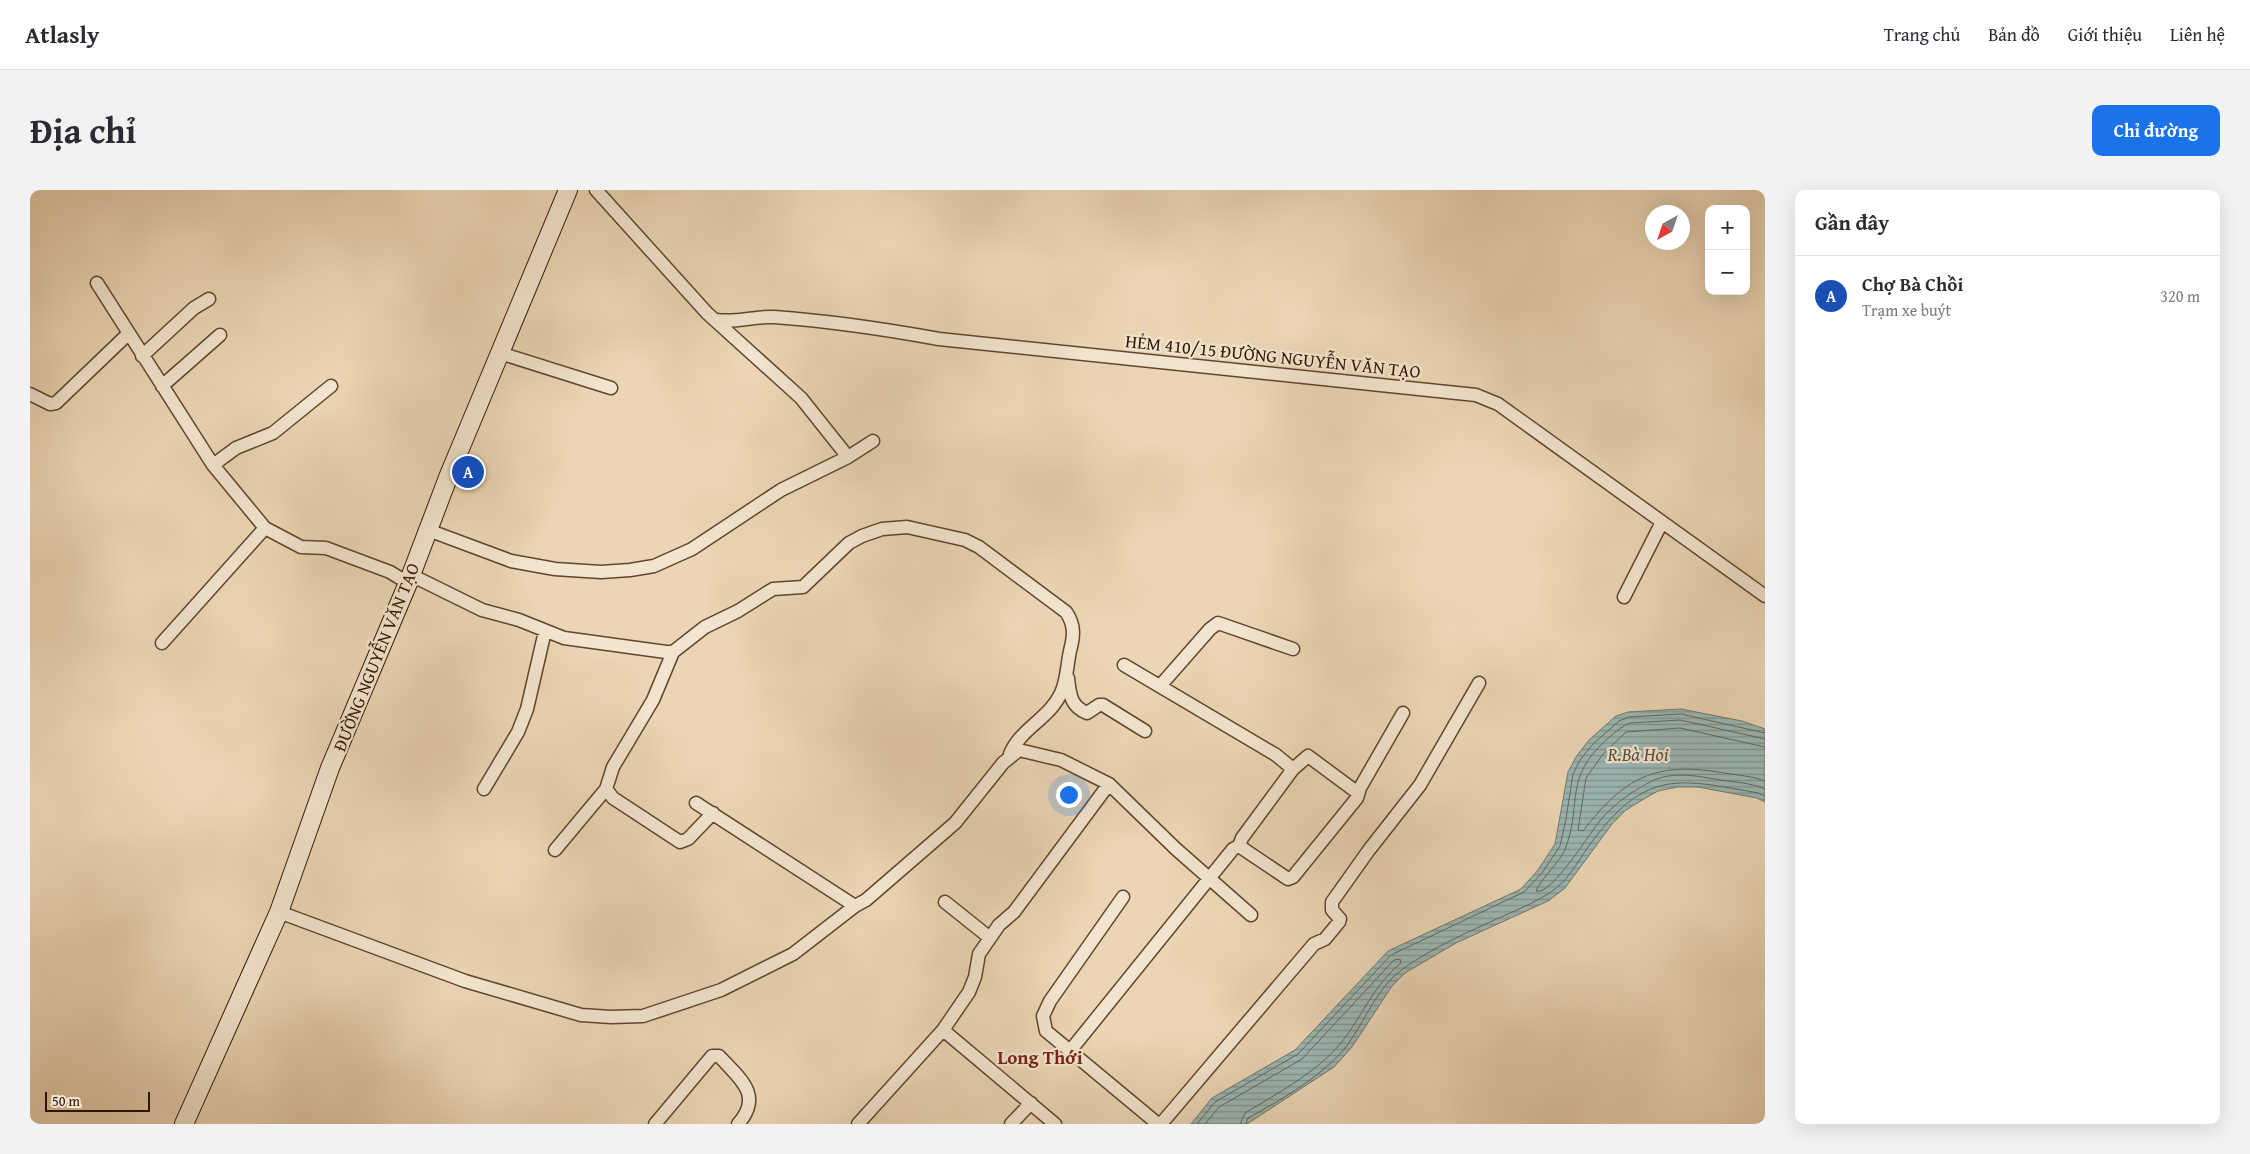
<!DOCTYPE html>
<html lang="vi">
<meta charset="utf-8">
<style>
:root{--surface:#fff;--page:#f2f2f3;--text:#2b2b33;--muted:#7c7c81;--line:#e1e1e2;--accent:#1a73e8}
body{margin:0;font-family:"Gentium Book Plus",serif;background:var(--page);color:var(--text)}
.controls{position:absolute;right:15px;top:15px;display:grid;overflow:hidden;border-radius:10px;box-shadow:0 5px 20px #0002}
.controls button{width:45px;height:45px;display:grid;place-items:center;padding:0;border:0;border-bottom:1px solid var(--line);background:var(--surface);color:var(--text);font:25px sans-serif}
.compass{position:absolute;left:1615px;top:15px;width:45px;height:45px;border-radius:50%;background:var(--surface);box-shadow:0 5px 20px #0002;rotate:220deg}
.scale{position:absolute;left:15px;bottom:12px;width:105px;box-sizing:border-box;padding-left:5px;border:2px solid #301600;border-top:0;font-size:14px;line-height:18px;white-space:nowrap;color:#301600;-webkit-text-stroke:4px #f2e4ce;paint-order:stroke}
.you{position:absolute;left:1038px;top:604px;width:18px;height:18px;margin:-12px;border:4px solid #fff;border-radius:50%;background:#1a73e8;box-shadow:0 0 0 8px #1a73e833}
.badge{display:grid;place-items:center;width:32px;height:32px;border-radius:50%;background:var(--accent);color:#fff;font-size:16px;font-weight:700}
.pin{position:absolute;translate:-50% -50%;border:2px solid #fff;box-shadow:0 1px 5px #0006}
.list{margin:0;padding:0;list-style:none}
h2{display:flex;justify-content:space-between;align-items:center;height:65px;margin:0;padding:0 20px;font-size:21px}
h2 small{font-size:16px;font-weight:400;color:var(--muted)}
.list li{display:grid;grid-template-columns:32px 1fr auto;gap:15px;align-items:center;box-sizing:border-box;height:80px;padding:0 20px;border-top:1px solid var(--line)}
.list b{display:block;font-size:19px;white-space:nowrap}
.list p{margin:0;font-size:16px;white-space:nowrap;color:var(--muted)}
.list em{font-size:16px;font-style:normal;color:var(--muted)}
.map{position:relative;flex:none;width:1735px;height:934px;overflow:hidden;border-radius:10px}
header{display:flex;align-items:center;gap:30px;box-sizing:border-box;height:70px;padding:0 25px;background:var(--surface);border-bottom:1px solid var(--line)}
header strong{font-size:24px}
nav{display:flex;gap:28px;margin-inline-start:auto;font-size:18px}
.intro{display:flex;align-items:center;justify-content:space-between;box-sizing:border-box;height:120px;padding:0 30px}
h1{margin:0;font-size:35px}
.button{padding:12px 22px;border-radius:10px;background:var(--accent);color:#fff;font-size:18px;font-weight:700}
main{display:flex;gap:30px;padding:0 30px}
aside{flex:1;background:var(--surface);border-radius:10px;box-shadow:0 5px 20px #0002}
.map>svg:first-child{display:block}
.water{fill:url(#water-rules);stroke:#70776d}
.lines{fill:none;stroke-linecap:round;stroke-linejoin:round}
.shore{stroke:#66665a;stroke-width:1}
.street-casing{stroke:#5f462d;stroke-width:15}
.secondary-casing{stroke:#301600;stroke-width:20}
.street{stroke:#f2e4ce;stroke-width:12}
.secondary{stroke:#f2e4ce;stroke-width:18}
.labels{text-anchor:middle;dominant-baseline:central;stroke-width:4.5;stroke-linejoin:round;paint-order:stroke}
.street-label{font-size:18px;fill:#301600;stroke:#f2e4ce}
.water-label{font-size:19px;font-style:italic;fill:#554e3f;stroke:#f2e4ce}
.neighbourhood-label{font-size:19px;font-weight:bold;fill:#7a1f14;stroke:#f2e4ce}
</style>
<header>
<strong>Atlasly</strong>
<nav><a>Trang chủ</a><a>Bản đồ</a><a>Giới thiệu</a><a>Liên hệ</a></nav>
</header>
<div class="intro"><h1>Địa chỉ</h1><a class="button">Chỉ đường</a></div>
<main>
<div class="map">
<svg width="1735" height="934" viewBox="0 0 1735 934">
<defs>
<pattern id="water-rules" width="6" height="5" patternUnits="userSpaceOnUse" patternTransform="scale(1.25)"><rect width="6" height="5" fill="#9bb7b5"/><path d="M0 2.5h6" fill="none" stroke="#7f9491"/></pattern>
</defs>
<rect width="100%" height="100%" fill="#ebd5b4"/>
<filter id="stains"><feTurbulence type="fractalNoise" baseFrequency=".004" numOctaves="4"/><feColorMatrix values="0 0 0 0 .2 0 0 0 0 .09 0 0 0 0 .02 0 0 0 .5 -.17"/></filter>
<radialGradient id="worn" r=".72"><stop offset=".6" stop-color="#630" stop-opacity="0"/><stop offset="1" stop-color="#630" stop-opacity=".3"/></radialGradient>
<path class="water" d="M1651,519L1712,531L1735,539V612L1727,608L1668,597H1647L1628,601L1612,610L1596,620L1582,634L1535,698L1518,711L1426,753L1375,783L1362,796L1322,857L1304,877L1217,934H1161L1182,908L1265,860L1358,761L1491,699L1508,680L1525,654L1538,582L1546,567L1559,550L1586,526L1598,522Z"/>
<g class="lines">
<path class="shore" d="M1735,549L1650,530L1600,533C1590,537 1583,544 1575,551C1534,589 1552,612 1536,657C1531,672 1510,689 1506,701C1521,707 1562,639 1573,627C1587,612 1604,600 1622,591C1643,581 1668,586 1690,590C1704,592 1722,593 1735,599
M1735,557L1650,538L1596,542L1573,564L1556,588L1548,640L1553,641C1595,587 1625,571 1694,583C1707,585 1722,586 1735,591
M1167,934L1185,912L1268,864L1361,765L1494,702L1512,683L1530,656L1536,629L1543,584L1550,570L1563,554L1589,531L1599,527L1651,524L1735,543
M1175,934L1189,917L1272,869L1364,770L1370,769L1371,773C1344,794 1332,827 1311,853C1287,882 1248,903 1215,923L1210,934
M1216,934L1218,928C1251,910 1296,884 1318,854C1336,829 1348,796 1374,778C1404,757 1438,742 1471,727C1489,719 1509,711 1525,699C1541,687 1551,665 1564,649C1617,579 1650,589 1728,603L1735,606"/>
<g class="street-casing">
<path id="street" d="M566,0L677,123L771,208L818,267
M67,93L183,275L235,338L271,357L296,358L360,382L378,393
M686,130C707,133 724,126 744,127C799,131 854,139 909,149L1446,205L1468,214L1735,406
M470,163L581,198
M112,166L164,118L179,109
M132,196L190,145
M0,204L20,214L26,213L98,144
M183,275L206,258L243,243L301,196
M398,340L481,371L525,379L571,382L600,380L624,376L662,359L751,300L818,267L843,251
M381,385L452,420L489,430L534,448L636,462H643L675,437L708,421L743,399L773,397L819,353L832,346L852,339L877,337L935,350L949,357L1036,422C1045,435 1044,446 1040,461C1037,475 1037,490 1031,503C1020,528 990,539 980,564
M1594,407L1632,332
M132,453L235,338
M643,462L623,510L583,577L576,599L583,608L650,652L658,649L683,623
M1038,488C1040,504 1040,516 1057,523L1069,515H1073L1115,541
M1130,496L1180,439L1188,433L1263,459
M1263,579L1278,566L1328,603
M454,599L488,542L497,519L515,441
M666,613L825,716
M1209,656L1258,689L1263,687L1327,608L1330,598L1373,523
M525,660L576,599
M1093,707L1020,811L1013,826L1016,841L1128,934
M915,712L960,748
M249,722L435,791L551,825L581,827L613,826L691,800L763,764L825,716L836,710L925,633L973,573L989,560L1031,570L1079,594L1146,659L1221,725
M913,840L939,802L945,787L949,764L969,735L984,722L1079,594
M1040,861L1203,659L1209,656L1212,648L1263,579L1246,565L1094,475
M625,934L682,866H689C709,888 734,905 708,934
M828,934L913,840L1025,934
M981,934L1001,913
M1131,934L1284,754L1295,749L1309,732L1310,729L1302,720V712L1339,660L1390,595L1449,493"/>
</g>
<g class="secondary-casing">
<path id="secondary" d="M154,934L249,722L300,578L378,393L419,285L538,0"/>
</g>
<use href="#street" class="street"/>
<use href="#secondary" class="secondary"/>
</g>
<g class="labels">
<g class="street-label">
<text transform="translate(1243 166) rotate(6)">HẺM 410/15 ĐƯỜNG NGUYỄN VĂN TẠO</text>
<text transform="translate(346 467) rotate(-68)">ĐƯỜNG NGUYỄN VĂN TẠO</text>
</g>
<g class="water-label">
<text x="1608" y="564">R.Bà Hoi</text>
</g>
<g class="neighbourhood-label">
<text x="1010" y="867">Long Thới</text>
</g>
</g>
<rect width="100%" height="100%" filter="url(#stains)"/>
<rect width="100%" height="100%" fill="url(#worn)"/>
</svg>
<div class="controls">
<button>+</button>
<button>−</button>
</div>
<svg class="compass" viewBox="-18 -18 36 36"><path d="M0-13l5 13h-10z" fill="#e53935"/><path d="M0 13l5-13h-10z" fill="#7c7c81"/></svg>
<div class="scale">50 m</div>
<div class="you"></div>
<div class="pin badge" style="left:438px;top:282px;background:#1a4fb4">A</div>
</div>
<aside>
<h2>Gần đây<small></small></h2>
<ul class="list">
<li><span class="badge" style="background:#1a4fb4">A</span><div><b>Chợ Bà Chồi</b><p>Trạm xe buýt</p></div><em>320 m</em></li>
</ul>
</aside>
</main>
